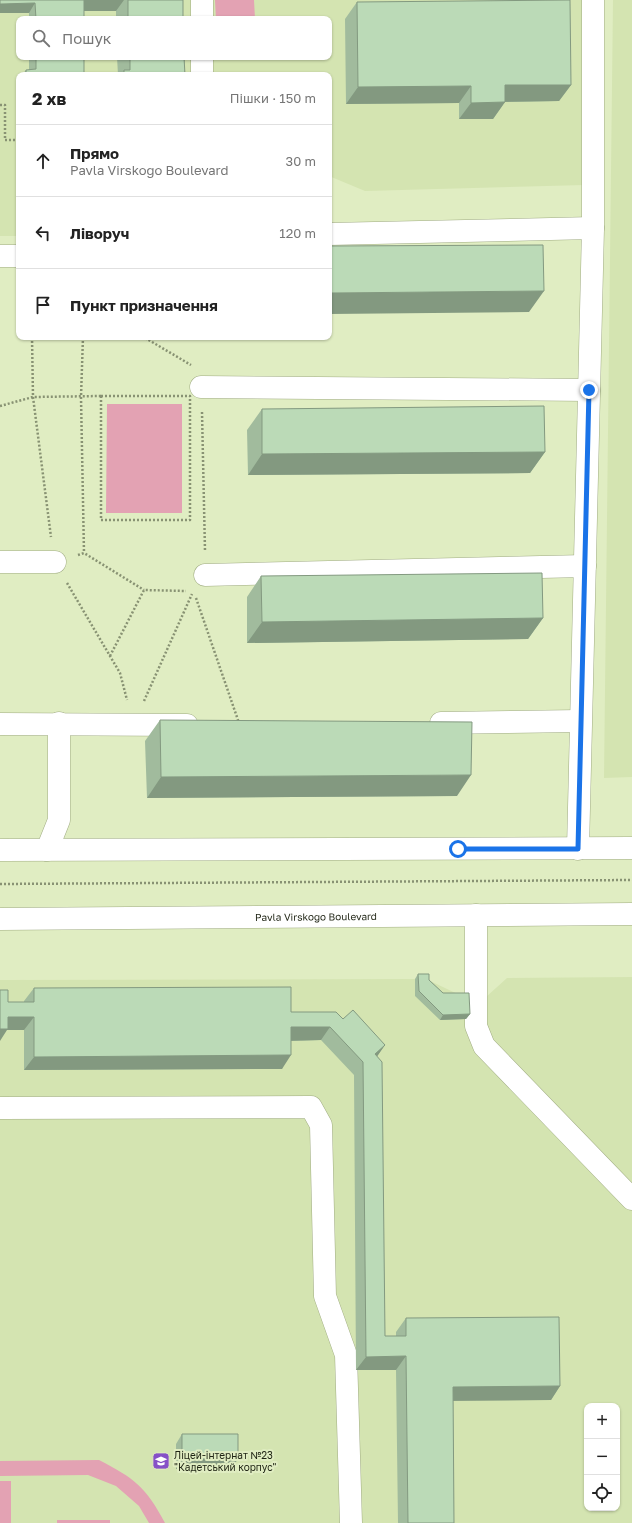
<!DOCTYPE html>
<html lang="uk">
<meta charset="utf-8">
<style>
:root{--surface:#fff;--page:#f2f2f2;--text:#222;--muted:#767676;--line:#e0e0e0}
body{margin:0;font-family:"Golos Text",sans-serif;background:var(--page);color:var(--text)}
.controls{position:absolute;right:12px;bottom:12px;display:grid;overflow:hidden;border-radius:8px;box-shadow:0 1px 3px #0004}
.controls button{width:36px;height:36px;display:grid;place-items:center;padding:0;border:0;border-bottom:1px solid var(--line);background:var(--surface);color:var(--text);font:20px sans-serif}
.stop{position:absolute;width:12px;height:12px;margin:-9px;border:3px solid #1a73e8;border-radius:50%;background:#fff}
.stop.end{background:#1a73e8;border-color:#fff;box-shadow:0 1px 4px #0008}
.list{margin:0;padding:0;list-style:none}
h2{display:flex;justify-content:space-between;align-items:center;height:52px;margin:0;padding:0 16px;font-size:17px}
h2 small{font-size:13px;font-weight:400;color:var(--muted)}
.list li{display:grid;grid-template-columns:26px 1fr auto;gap:12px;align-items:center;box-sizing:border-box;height:72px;padding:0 16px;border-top:1px solid var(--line)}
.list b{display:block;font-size:15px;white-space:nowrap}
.list p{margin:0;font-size:13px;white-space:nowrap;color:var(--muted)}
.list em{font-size:13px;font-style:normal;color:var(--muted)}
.icon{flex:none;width:22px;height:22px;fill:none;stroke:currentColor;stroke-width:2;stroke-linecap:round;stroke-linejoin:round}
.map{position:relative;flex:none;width:632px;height:1523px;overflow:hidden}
.search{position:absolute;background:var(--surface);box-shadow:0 1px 3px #0004;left:16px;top:16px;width:316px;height:44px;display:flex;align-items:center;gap:10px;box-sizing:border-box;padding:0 14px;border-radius:8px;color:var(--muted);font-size:15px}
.panel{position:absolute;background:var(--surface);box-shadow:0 1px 3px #0004;left:16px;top:72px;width:316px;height:268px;border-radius:8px}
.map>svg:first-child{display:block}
.built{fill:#d4e4b1;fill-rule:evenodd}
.green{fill:#e3a2b3}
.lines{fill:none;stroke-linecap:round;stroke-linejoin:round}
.minor-casing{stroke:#a0ac83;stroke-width:23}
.path{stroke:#889273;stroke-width:2.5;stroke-dasharray:2 2;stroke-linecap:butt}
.minor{stroke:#fff;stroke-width:22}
.wall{fill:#a1bb9d}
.shaded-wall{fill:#839980}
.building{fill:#bbdab7;stroke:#839980}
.route{stroke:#1a73e8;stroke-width:5}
.labels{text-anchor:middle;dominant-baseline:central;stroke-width:4;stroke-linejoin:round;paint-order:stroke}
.street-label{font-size:10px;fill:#1f2414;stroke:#e0edc2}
.poi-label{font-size:10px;fill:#1f2414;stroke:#e0edc2;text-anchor:start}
</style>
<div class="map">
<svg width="632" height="1523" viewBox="0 0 632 1523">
<rect width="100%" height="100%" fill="#e0edc2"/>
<path class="built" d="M0,0H586L585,185L365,191L329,176V75H19V236H0ZM19,19H329V57H19Z
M613,0H632V777L604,778Z
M632,977V1523H0V980L426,979L466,998L486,997L507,978ZM587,1406H617V1508H587Z"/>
<path class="green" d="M215,0H254L255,19H216Z
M107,404H182V513H106Z
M99,1460C134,1478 146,1487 165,1523H149L139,1506L116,1486L88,1475L0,1476V1461Z
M0,1481H11V1523H0Z
M57,1520H110V1523H57Z"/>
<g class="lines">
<g class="minor-casing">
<g id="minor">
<path d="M202,0V19"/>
<path d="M202,57V75"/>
<path d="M329,234L593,228"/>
<path d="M0,256H19"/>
<path d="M201,387L589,390"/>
<path d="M0,562H55"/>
<path d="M205,575L585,566"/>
<path d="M441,723L580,721"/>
<path d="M0,724L187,725"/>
<path d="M578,849L593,228V0"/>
<path d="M0,850L632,848"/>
<path d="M47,850L59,820V723"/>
<path d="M476,915V1026L484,1046L632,1199"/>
<path id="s1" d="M0,919L632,914"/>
<path d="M0,1108L311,1107L321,1125L325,1296L346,1355L351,1523"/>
</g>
</g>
<path class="path" d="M0,105H5V140H19
M32,337L33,397L51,537
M83,337L81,397L84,553
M137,337L147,339L191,365
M101,396H190V520H101Z
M0,406L33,397L101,396
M202,412L205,551
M78,555L84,553L144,590
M67,583L120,673L127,700
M196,598L239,723
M110,656L144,590L186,591
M144,701L192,594
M0,884L632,880"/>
<use href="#minor" class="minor"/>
</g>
<path class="wall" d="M0,0H183V19H116V11H84V19H29V13Z
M357,2L571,85L559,101L505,102L493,119H459V103L346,104L345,19Z
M29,57H84V75H22L26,70H29Z
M117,57H184L185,75H118Z
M262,409L545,452L530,473L248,475L247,430Z
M261,576L543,618L528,639L247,643V597Z
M160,720L457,796L147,798L145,741Z
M418,974L429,980L443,993L470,1014L466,1019L440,1020L415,996V979Z
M34,988L291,1012L343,1019L385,1045L377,1056L385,1336H396V1332L406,1318L560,1386L551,1400H453L454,1523H398L396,1370H356L354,1075L321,1040L291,1041L282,1069L24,1070V1030H7L8,1002H24V1001Z
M182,1434L231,1469H176V1444Z"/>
<path class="shaded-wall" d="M84,0H124L116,11H77Z
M35,3L29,13H0V4Z
M505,85H571L559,101L493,102Z
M471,86L459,103L346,104L358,87Z
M505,102L493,119H459L471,103Z
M544,291L529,312L329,314V293Z
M545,452L530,473L248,475L262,454Z
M543,618L528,639L247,643L262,622Z
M471,775L457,796L147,798L161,777Z
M470,1014L466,1019L440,1020L443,1015Z
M8,1017H34L24,1030H7L0,1041V1028Z
M291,1027H330L321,1040L281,1041Z
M385,1045L376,1058L375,1054Z
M291,1055L282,1069L24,1070L34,1057Z
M406,1356L396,1370H356L366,1357Z
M560,1386L551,1400L444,1401L453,1387Z
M182,1459H238L231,1469H176Z"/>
<path class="building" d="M0,0H84V19H36L35,3L0,4Z
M128,0H183V19H128Z
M570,0L571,85H505V102L471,103V86L358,87L357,2Z
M36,57H84V75H26V70L36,69Z
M130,57H184L185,75H124V70H130Z
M543,245L544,291L329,293V246Z
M544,406L545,452L262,454V409Z
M542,573L543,618L262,622L261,576Z
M160,720L472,722L471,775L161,777Z
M418,974H429V980L443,993H469L470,1014L443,1015L419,991Z
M291,987V1012H336L343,1019L353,1010L385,1045L375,1054L382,1062L385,1336H406V1318L559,1317L560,1386L453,1387L454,1523H408L406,1356L366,1357L363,1062L330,1027H291V1055L34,1057V1017H8V1029H0V990H8V1002H34V988Z
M182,1434H238V1459H182Z"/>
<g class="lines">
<path class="route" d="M458,849H578L589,390"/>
</g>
<defs>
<g id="school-square" transform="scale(0.9)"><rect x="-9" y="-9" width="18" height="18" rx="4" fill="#8650c7" stroke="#e0edc2"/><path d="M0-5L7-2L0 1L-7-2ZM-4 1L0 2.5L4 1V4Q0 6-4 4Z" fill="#fff"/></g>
</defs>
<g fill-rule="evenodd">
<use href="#school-square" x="161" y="1461"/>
</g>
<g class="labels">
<g class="street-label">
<text stroke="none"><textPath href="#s1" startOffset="316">Pavla Virskogo Boulevard</textPath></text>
</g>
<g class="poi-label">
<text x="174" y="1455">Ліцей-інтернат №23<tspan x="174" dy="12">"Кадетський корпус"</tspan></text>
</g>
</g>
</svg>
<div class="controls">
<button>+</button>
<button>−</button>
<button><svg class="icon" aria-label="locate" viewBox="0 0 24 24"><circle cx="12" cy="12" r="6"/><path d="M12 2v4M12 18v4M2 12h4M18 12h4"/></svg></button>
</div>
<div class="stop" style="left:458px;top:849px"></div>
<div class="stop end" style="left:589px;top:390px"></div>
<div class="search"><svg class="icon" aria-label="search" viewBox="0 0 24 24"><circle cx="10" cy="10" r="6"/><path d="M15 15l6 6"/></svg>Пошук</div>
<section class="panel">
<h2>2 хв<small>Пішки · 150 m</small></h2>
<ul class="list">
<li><svg class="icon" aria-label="ahead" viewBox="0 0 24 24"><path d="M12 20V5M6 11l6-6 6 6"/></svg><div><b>Прямо</b><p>Pavla Virskogo Boulevard</p></div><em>30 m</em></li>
<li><svg class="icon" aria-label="left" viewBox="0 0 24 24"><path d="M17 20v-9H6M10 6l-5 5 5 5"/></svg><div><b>Ліворуч</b></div><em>120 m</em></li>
<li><svg class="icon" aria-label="arrive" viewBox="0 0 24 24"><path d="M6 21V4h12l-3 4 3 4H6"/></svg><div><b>Пункт призначення</b></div></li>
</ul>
</section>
</div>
